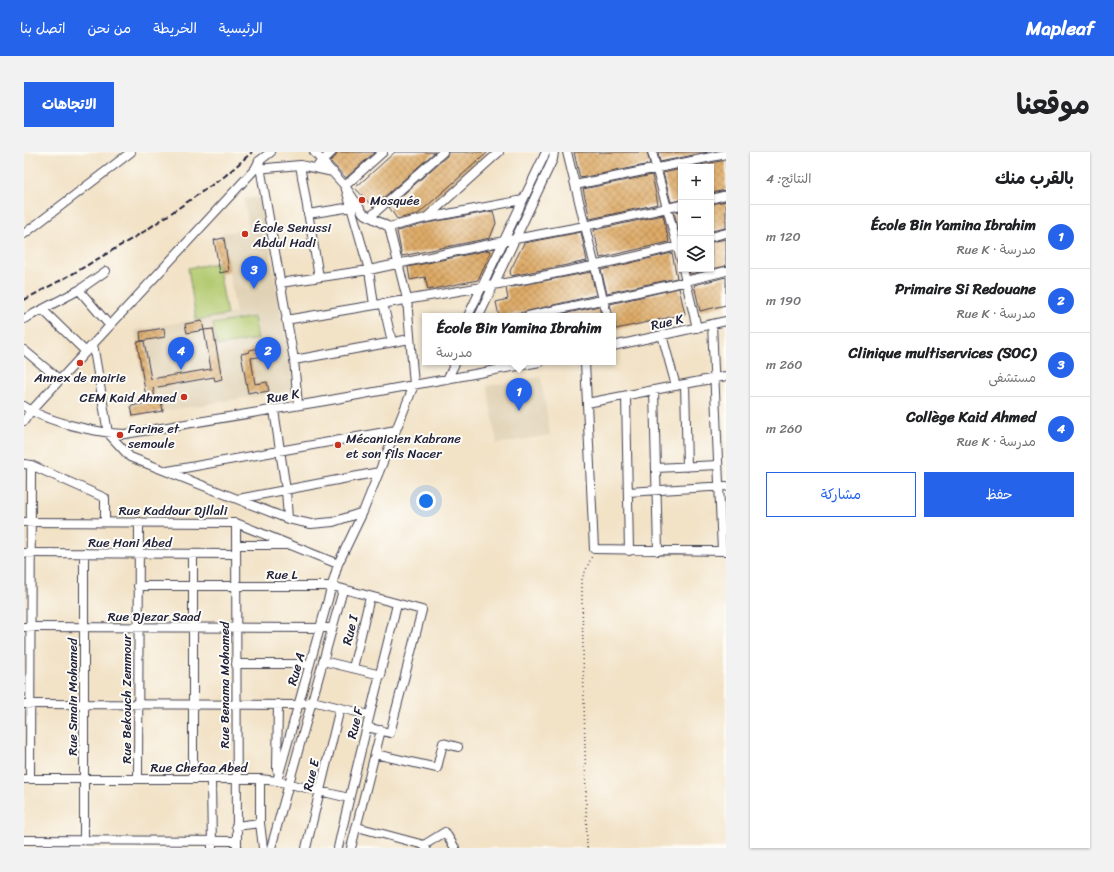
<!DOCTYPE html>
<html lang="ar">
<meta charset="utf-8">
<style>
:root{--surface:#fff;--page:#f2f2f2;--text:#202124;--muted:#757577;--line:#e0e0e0;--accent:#2563eb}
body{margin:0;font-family:Sriracha,"Playpen Sans Arabic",sans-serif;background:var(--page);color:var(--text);direction:rtl}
.controls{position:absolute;right:12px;top:12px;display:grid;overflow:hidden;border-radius:0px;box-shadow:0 1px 3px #0004}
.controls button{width:36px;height:36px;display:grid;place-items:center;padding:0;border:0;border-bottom:1px solid var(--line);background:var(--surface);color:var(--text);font:20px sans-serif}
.you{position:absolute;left:402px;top:349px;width:14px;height:14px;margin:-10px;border:3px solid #fff;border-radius:50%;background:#1a73e8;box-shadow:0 0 0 6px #1a73e833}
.badge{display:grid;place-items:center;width:26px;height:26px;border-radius:50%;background:var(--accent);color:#fff;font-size:13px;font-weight:700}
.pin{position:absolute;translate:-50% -33px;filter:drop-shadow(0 1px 2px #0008)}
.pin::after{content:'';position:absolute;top:21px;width:14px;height:12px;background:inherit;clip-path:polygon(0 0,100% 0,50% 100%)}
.popup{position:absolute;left:398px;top:161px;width:194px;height:52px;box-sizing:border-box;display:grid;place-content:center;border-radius:0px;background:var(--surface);filter:drop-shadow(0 1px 3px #0005);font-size:13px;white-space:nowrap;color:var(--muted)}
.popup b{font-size:15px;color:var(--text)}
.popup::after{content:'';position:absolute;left:50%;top:100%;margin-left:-8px;border:8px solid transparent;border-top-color:var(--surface)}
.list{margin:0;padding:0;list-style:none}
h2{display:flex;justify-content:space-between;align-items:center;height:52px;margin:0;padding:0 16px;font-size:17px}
h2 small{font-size:13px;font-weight:400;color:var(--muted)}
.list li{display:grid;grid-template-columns:26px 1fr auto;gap:12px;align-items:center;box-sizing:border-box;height:64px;padding:0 16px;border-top:1px solid var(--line)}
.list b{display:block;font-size:15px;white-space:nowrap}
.list p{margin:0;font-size:13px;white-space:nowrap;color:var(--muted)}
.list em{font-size:13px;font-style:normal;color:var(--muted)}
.actions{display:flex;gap:8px;padding:12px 16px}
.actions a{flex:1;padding:9px 0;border:1px solid var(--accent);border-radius:0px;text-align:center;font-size:14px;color:var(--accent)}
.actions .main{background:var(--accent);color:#fff}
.icon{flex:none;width:22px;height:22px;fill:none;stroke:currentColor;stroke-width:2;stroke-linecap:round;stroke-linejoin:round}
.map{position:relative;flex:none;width:702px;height:696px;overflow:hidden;direction:ltr;border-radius:0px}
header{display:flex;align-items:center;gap:24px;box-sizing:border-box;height:56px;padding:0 20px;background:var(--accent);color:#fff}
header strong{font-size:19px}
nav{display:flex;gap:22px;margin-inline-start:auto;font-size:14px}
.intro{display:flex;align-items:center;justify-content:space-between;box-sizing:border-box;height:96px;padding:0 24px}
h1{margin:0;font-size:28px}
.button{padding:10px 18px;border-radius:0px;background:var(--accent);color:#fff;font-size:14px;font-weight:700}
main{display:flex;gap:24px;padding:0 24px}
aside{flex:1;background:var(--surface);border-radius:0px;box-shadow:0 1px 3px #0004}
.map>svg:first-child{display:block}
.built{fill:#e0d2b5}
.park{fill:#b2c96e;stroke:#6a7654}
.building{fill:url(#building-cross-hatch)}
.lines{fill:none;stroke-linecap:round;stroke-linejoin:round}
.minor-casing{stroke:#413f50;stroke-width:10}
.path{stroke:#413f50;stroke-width:1.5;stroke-dasharray:1 3;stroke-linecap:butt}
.minor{stroke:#fff;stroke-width:8}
.rail{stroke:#22223b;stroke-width:2;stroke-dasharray:6 3;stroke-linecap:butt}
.poi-dot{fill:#c8321e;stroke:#fdfcf7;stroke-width:1.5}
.labels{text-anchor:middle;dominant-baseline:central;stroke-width:4;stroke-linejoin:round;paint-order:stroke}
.poi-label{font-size:13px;fill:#22223b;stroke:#fdfcf7;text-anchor:start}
.street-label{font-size:13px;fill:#22223b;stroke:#fdfcf7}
</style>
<header>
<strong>Mapleaf</strong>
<nav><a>الرئيسية</a><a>الخريطة</a><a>من نحن</a><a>اتصل بنا</a></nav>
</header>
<div class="intro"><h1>موقعنا</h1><a class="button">الاتجاهات</a></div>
<main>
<aside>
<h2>بالقرب منك<small>النتائج: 4</small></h2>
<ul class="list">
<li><span class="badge">1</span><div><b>École Bin Yamina Ibrahim</b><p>مدرسة · Rue K</p></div><em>120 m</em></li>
<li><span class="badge">2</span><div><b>Primaire Si Redouane</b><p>مدرسة · Rue K</p></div><em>190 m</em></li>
<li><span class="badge">3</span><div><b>Clinique multiservices (SOC)</b><p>مستشفى</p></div><em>260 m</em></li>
<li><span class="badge">4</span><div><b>Collège Kaid Ahmed</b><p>مدرسة · Rue K</p></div><em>260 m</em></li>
</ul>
<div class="actions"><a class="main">حفظ</a><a>مشاركة</a></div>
</aside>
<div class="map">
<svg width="702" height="696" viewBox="0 0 702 696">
<defs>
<pattern id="building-cross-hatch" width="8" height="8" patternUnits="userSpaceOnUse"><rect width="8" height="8" fill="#deab67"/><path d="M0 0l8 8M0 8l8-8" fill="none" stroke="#b48b56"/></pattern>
</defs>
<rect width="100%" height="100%" fill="#fdfcf7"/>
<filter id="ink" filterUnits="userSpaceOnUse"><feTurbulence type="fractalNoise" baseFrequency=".025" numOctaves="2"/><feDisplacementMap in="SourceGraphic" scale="8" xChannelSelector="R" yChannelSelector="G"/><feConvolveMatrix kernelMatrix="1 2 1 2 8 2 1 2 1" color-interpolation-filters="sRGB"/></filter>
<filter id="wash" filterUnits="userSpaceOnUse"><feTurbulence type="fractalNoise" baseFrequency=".012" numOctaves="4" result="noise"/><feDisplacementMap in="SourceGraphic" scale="16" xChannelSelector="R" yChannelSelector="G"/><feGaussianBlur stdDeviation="0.9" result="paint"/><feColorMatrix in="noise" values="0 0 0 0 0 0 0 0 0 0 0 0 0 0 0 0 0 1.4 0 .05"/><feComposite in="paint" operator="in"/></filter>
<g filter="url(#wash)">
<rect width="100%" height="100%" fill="#f2e2c6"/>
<path class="built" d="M237,45L270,238L109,264L105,245L122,242L111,178L212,161L205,120L196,121L190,88L194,87V84L198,83V81L225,77L220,47Z
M517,225L526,283L473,292L463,234Z"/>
<path class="park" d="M194,111L203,163L172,168L164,116Z
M230,165L234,187L193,194L189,172Z"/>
<g id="blocks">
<path class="building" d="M313,0H351L322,26L306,9L312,4Z
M371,0H411L349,55L331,36Z
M424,0H464L394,62L373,67L365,55L423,4Z
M550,0H623L626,12L556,26Z
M634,0H684L636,10Z
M702,8V38L687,41V15H666Z
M657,17V48L647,50L639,21Z
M628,23L634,52L566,67L559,37Z
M702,49V76L687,79V52Z
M469,59L472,71L466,86L378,104L373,79L403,71Z
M657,59V82L656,83L650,60Z
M639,63L645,90L576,106L570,78Z
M557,80L563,109L487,124L486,119L500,91Z
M200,86L205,119L196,121L190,88Z
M702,87V114L666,122L665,117H687V90Z
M465,98L466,102L454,128L404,138L401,125L386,128L384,115Z
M648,101L653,126L583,141L577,118Z
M567,120L572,143L500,160L475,164L472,150L484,147L482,136Z
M702,125V153L676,159L670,133Z
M655,136L661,162L592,177L586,152Z
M575,154L577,164H530Z
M178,169L180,178L163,181L161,172Z
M140,176L141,185L117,189L116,180Z
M189,177L198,227L191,229L190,225L129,236L132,250L137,249L139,259L109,264L107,254L123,251L113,190L120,189L127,227L187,217L180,178Z
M253,193L255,202L227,206L231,232L243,230L245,239L233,241V239L224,241L217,202L226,200L225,198Z"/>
</g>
</g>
<g filter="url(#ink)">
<use href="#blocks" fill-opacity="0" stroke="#413f50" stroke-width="1"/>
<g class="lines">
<g class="minor-casing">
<path id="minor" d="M543,0L583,164
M628,0L657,108
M235,9L270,208L274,253
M295,12L308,0
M276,13L295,125
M232,17L276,13L309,20
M551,33L702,2
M687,47L702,43
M284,62L328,55
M346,65L419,0
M403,65L475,0
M365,75L402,66L499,48
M0,82L107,0
M687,85L702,81
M659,117L673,176
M256,131L345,118L480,89L561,74L657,53
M55,138L86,174
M359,151L368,190
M350,153L345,118L321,34L359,0
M19,158L62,200
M444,164L522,0
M455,164L529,7L530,0
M504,164L646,133L702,119
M0,167L55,138L82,119
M262,168C394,145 528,127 657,93
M688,172L698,399
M638,183L652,234
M69,192L84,281L106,305L264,367L287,372L309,370L339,360L390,233L383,147L365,75L339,61L321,34L290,0
M589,194L702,169
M0,198L36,228
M270,208L386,187
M561,210L570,397L702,399
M423,227L432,210
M661,232L663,315
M630,238L634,399
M602,244L605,399
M563,251L702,224
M0,254C22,270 74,281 101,282L301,249L516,210
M250,258L262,338L264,367
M0,269L7,259L231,17L235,9L247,0
M0,312L7,313L81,346V370
M632,316L694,313
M144,319L372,278
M604,340L702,334
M214,347L355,320
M0,370L212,371L314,412
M212,371L213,696
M212,393H263
M0,401L212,402
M114,434H308L398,458L366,581L343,575
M0,475L308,476
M299,509L357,523
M212,512H286
M329,516L346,445
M0,552L275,553L288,549L345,563
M351,602L413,616L419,591L434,595
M253,618L254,552
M0,627H236L253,629L325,646
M6,627L7,313
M114,627L115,370
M169,627V402
M187,627L188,696
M236,627V671L239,696
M253,629L314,412L339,360
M212,674L236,671
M333,675L400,693L402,696
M0,688L213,689
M60,688V401
M400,693L421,680L431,696
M247,696L319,438
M282,696L316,556
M314,696C332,614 354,533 373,452
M327,696L357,578"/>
</g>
<path class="path" d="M563,696L558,448V427L568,404"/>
<use href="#minor" class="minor"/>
<path class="rail" d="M0,148L50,121L121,79L201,24L228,0"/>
</g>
</g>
<g class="poi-dot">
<circle cx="338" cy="48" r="4"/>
<circle cx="221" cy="82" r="4"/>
<circle cx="56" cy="211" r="4"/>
<circle cx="160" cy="245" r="4"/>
<circle cx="96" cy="283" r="4"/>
<circle cx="314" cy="293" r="4"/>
</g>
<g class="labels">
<g class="poi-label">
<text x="346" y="48">Mosquée</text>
<text x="229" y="75">École Senussi<tspan x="229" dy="15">Abdul Hadi</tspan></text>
<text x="56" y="225" text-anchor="middle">Annex de mairie</text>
<text x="152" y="245" text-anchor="end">CEM Kaid Ahmed</text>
<text x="104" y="276">Farine et<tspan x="104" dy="15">semoule</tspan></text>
<text x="322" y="286">Mécanicien Kabrane<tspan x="322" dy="15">et son fils Nacer</tspan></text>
</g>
<g class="street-label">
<text transform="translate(643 170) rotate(-13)">Rue K</text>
<text transform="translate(259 244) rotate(-9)">Rue K</text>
<text x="149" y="358">Rue Kaddour Djllali</text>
<text x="106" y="390">Rue Hani Abed</text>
<text x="258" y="422">Rue L</text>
<text x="130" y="464">Rue Djezar Saad</text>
<text transform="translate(326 478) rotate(-76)">Rue I</text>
<text transform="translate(272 517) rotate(-74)">Rue A</text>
<text transform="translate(200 533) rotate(-90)">Rue Benama Mohamed</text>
<text transform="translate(48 545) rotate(-90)">Rue Smain Mohamed</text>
<text transform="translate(102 547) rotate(-90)">Rue Bekouch Zemmour</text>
<text transform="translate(331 571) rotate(-76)">Rue F</text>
<text x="175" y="615">Rue Chefaa Abed</text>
<text transform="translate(287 623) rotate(-76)">Rue E</text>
</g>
</g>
</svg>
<div class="controls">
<button>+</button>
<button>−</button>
<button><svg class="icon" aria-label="layers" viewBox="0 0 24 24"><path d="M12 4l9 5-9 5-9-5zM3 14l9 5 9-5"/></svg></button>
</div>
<div class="you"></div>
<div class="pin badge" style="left:495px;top:259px">1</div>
<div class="popup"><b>École Bin Yamina Ibrahim</b>مدرسة</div>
<div class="pin badge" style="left:244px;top:218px">2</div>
<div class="pin badge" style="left:230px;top:137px">3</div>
<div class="pin badge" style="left:157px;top:218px">4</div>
</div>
</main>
